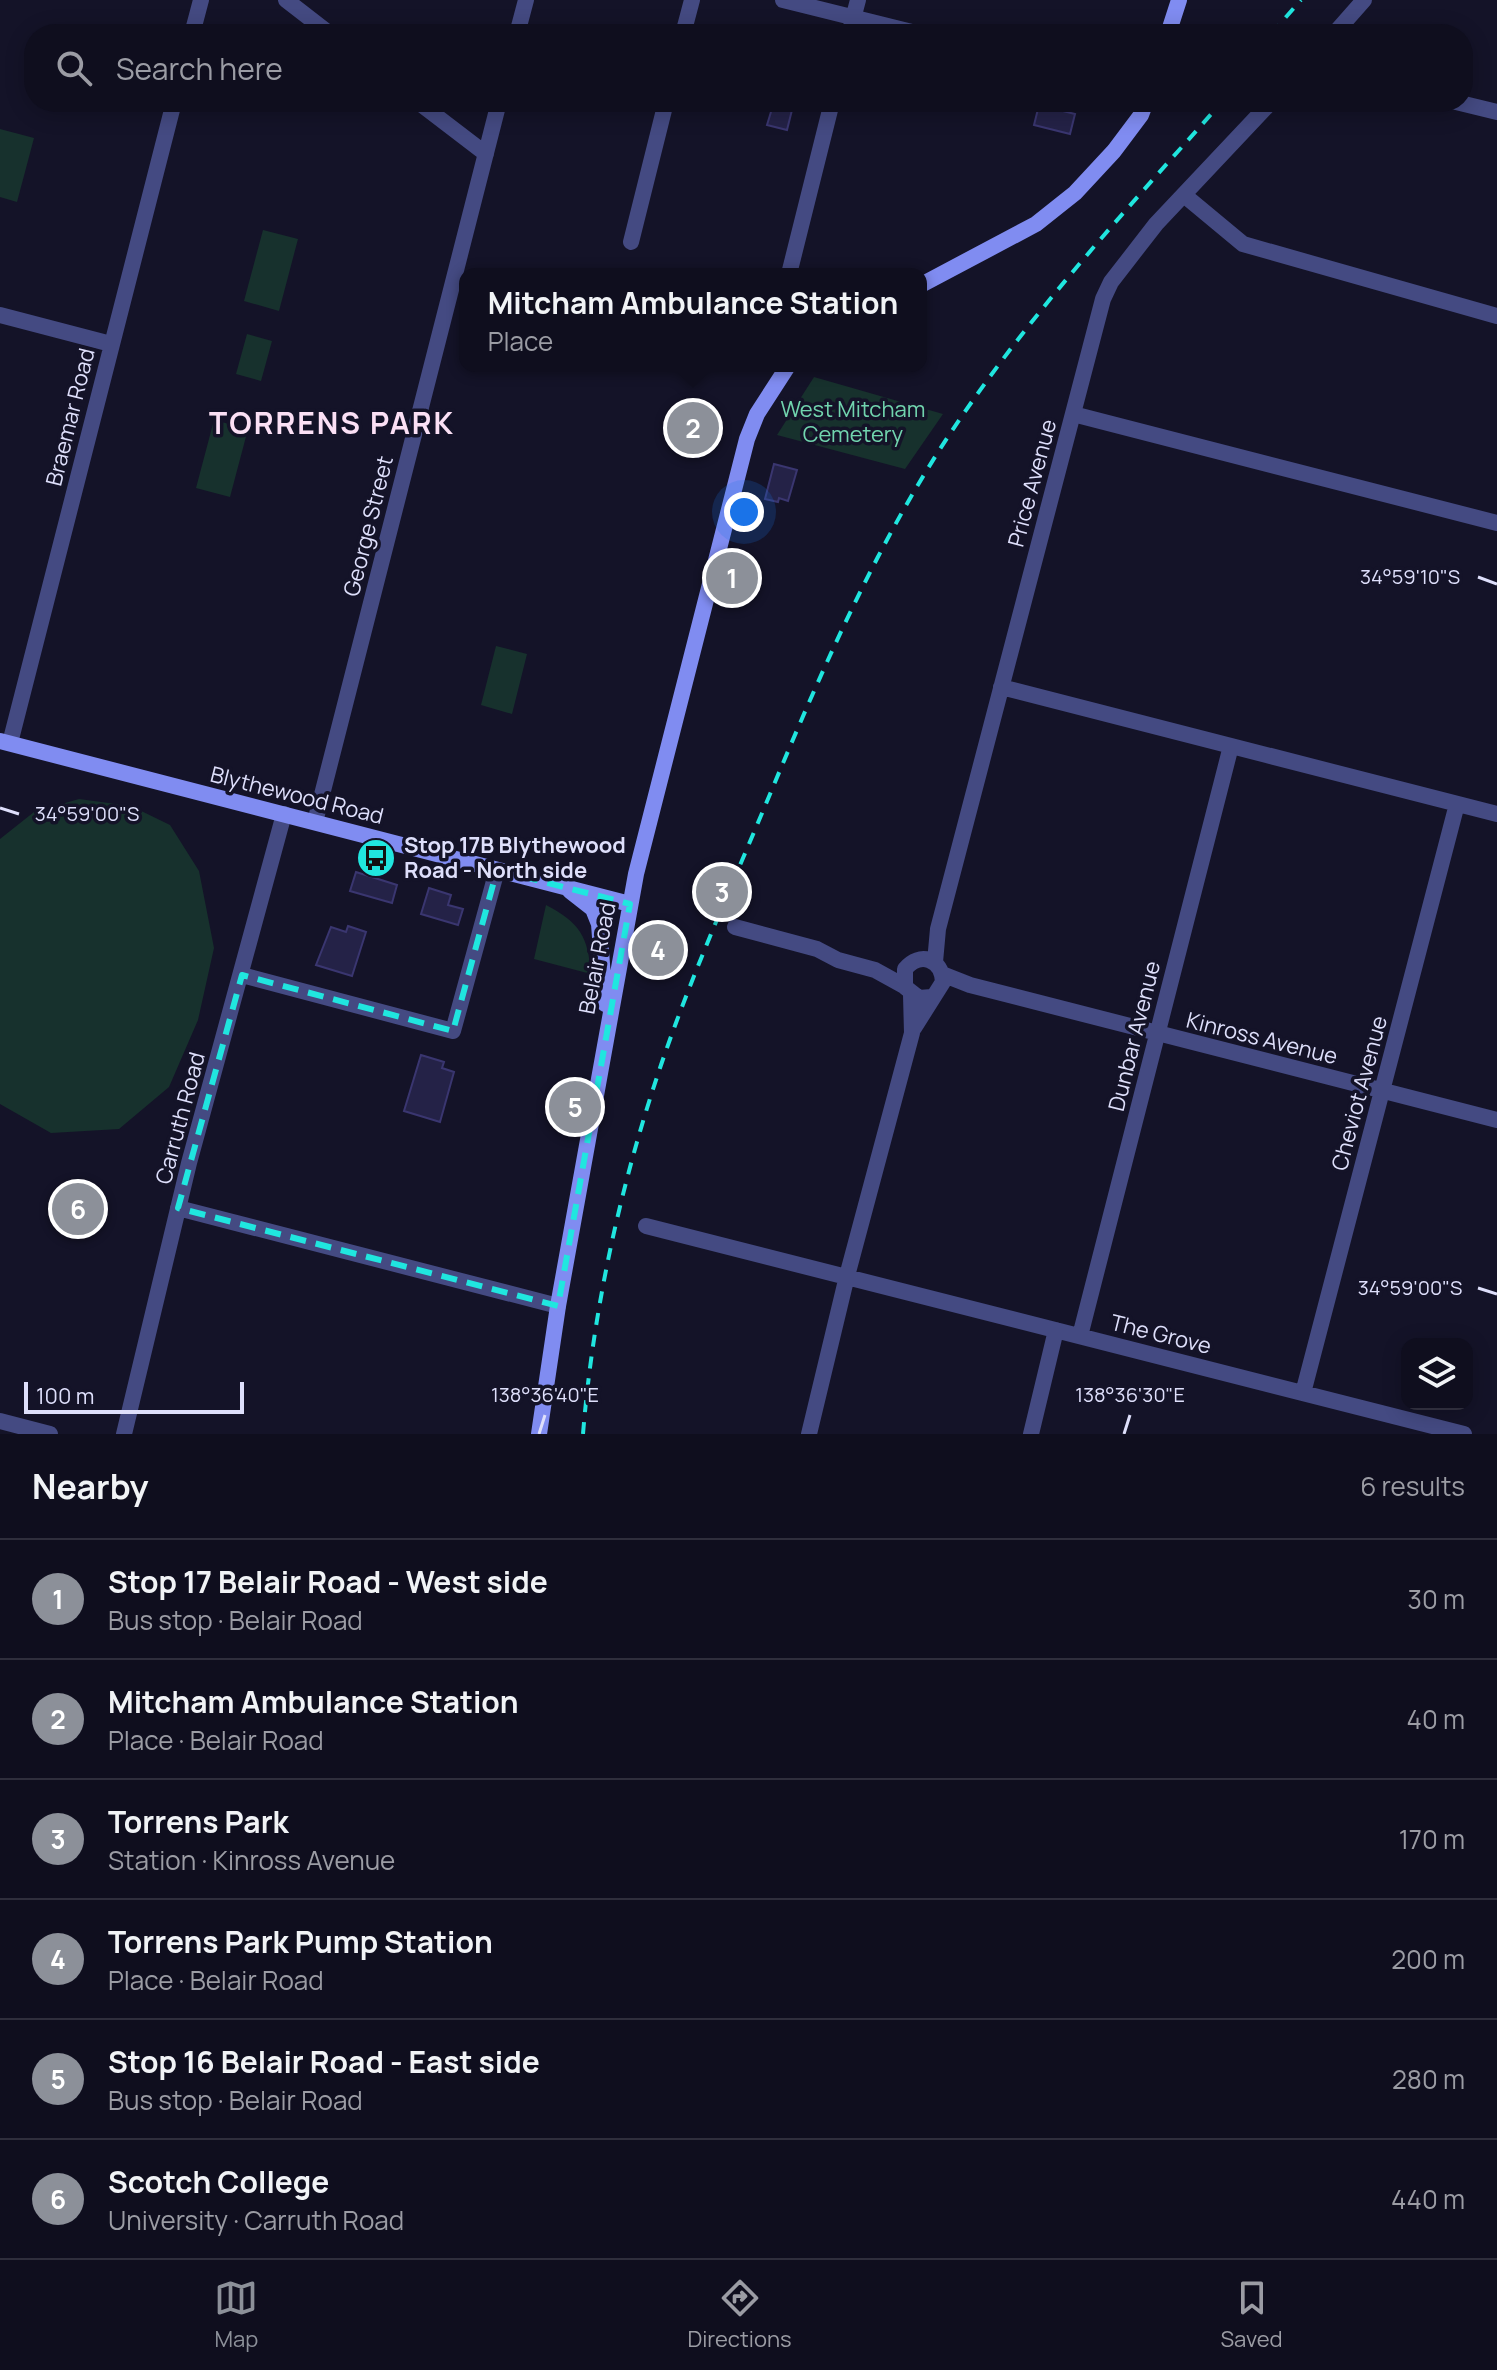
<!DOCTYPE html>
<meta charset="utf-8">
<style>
:root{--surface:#0f0e1e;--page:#1d1c2b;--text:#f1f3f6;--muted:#9b9ca4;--line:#2f2e3c;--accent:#8c9099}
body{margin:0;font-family:Manrope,sans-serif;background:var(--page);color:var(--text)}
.controls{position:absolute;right:24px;bottom:24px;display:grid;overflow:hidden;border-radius:16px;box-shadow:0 4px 20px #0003}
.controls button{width:72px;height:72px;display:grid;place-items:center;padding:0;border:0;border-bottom:2px solid var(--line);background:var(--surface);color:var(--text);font:40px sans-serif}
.scale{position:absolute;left:24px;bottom:20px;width:220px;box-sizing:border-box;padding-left:8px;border:4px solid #dedffb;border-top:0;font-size:22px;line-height:28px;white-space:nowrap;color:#dedffb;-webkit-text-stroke:6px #141328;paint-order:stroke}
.you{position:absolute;left:744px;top:512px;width:28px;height:28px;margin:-20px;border:6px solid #fff;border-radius:50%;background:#1a73e8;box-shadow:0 0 0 12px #1a73e833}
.badge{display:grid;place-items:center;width:52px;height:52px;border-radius:50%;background:var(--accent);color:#fff;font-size:26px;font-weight:700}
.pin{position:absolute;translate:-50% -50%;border:4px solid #fff;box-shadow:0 2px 8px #0006}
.popup{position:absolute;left:459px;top:268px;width:468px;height:104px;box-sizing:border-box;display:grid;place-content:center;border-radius:16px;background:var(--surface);filter:drop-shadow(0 2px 6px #0005);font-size:26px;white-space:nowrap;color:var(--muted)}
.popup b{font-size:30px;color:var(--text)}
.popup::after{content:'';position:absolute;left:50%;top:100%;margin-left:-16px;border:16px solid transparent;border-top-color:var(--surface)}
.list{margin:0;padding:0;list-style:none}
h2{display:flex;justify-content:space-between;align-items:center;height:104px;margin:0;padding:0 32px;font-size:34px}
h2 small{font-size:26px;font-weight:400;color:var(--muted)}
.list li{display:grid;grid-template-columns:52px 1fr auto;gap:24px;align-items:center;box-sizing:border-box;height:120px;padding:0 32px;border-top:2px solid var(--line)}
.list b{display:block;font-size:30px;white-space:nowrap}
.list p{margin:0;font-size:26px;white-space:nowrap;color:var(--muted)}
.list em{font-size:26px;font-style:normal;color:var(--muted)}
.icon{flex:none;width:44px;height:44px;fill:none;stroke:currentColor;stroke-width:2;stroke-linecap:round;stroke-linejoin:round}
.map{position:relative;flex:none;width:1497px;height:1434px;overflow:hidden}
.search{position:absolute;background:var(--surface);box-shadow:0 4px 20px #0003;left:24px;right:24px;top:24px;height:88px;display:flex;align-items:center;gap:20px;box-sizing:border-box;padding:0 28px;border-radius:32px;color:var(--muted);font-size:30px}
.sheet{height:824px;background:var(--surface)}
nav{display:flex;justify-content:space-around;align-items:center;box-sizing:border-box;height:112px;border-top:2px solid var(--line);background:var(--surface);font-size:22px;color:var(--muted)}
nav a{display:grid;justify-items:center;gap:4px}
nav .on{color:var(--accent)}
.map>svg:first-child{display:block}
.green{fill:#17312d}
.building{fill:#242247;stroke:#3a3670;stroke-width:2}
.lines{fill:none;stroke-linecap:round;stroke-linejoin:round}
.street{stroke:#444a82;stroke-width:16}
.secondary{stroke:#808cf1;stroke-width:16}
.rail{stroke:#20e6df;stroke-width:4;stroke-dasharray:12 10;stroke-linecap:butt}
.marked{fill:none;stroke:#20e6df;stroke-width:6;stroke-dasharray:16 10;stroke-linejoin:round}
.ticks{fill:none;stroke:#dedffb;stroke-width:3}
.labels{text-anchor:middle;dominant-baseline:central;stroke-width:7;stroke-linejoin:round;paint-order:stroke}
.park-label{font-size:22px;fill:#71d4ae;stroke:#141328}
.street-label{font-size:22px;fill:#dedffb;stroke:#141328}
.poi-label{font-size:22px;font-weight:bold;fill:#dedffb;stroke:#141328;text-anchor:start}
.district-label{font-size:30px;font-weight:bold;letter-spacing:2px;fill:#fbe0f5;stroke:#141328}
.ticks-label{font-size:20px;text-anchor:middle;fill:#dedffb;stroke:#141328;stroke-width:7;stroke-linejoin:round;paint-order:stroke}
</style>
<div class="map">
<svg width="1497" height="1434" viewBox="0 0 1497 1434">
<rect width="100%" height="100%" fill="#141328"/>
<path class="green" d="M0,129L34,138L17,202L0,197Z
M263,230L298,239L279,311L244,301Z
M247,334L272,341L261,381L236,374Z
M814,377L943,414L905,469L777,435Z
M214,420L248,429L230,497L196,488Z
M496,646L527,654L512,714L481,705Z
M79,799L131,806L170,825L199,871L214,948L198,1020L169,1087L119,1129L51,1133L0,1104V839L34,812Z
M546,905C580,923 588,936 591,974L534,959Z"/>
<path class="building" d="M687,102H708L706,110L687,104Z
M774,102H794L787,130L767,125Z
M1039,105L1075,114L1070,134L1034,125Z
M687,400L712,406L713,410L698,457L675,451L679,428L675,427L682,402L686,403Z
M774,464L797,470L788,501L779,498L778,502L765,499Z
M356,872L397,885L392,903L350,891Z
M429,888L451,895L448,905L463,909L458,925L421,914Z
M348,926L366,932L352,976L316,965L331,927L346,932Z
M651,934L670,937L665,966L646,963Z
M421,1055L444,1062L442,1068L454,1072L440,1122L404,1111Z"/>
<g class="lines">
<path class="street" d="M286,0L330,34
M783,0L920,34
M192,34L201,0
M517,34L526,0
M683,34L692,0
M849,34L858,0
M1334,34L1364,0
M418,102L486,154
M1456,102L1497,112
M1184,195L1243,244L1497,316
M631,242L666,102
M789,274L832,102
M0,315L111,344
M1073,414L1497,523
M1001,687L1497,814
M10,743L174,102
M315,822L499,102
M735,927L817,949L838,960L875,970L904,986
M935,962L938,929L1103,299L1111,282L1156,224L1271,102
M942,974L970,985L1497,1120
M242,975L453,1031L497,870
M914,1028L943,982C942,959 920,951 905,969V987L919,998L932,997
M178,1208L558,1306
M646,1226L1464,1434
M1080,1336L1231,746
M1303,1393L1457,804
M0,1421L50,1434
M124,1434L189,1163L284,814
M809,1434L847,1276L912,1033L911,995
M1031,1434L1056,1330"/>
<path class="secondary" d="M1168,34L1179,0
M921,285L1036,224L1075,193L1114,151L1141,115L1146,102
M0,741L630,904
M570,891L593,909L599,924L605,1004
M539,1434L558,1306L636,874L747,439L757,414L788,366"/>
<path class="rail" d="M1271,34L1301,0
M583,1434C593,1310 621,1183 661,1065C691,977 729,892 765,806C823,667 883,527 971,403C1046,296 1135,200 1222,102"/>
</g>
<path class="marked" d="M497,870L630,904L558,1306L178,1208L242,975L453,1031Z"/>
<path class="ticks" d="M1478,577L1497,584M0,808L19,814M1478,1288L1497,1294M539,1434L545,1415M1124,1434L1130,1415"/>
<defs>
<g id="bus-disc" transform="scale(2)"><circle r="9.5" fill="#20e6df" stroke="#141328"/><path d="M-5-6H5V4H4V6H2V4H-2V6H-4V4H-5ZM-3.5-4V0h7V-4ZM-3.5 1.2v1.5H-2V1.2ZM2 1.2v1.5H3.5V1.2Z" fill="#111"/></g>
</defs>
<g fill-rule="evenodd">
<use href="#bus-disc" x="376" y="858"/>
</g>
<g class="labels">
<g class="park-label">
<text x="853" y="409">West Mitcham<tspan x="853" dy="25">Cemetery</tspan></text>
</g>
<g class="street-label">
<text transform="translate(70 417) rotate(-76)">Braemar Road</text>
<text transform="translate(1032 483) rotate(-75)">Price Avenue</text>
<text transform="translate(368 526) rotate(-76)">George Street</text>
<text transform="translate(297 795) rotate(14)">Blythewood Road</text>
<text transform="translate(597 958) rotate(-79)">Belair Road</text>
<text transform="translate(1134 1036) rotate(-76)">Dunbar Avenue</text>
<text transform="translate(1262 1038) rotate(14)">Kinross Avenue</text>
<text transform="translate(1359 1093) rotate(-75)">Cheviot Avenue</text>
<text transform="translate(180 1118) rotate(-75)">Carruth Road</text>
<text transform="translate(1161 1334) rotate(14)">The Grove</text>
</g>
<g class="poi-label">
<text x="404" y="845">Stop 17B Blythewood<tspan x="404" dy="25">Road - North side</tspan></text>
</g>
<g class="district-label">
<text x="332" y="422">TORRENS PARK</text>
</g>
</g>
<g class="ticks-label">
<text x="1410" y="584">34°59'10"S</text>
<text x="87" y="821">34°59'00"S</text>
<text x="1410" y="1295">34°59'00"S</text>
<text x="545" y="1402">138°36'40"E</text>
<text x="1130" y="1402">138°36'30"E</text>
</g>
</svg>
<div class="controls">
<button><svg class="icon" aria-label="layers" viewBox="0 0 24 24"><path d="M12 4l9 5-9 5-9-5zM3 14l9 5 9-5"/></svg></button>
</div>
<div class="scale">100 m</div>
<div class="you"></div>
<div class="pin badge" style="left:732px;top:578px">1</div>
<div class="pin badge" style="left:693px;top:428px">2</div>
<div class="popup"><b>Mitcham Ambulance Station</b>Place</div>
<div class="pin badge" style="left:722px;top:892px">3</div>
<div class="pin badge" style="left:658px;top:950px">4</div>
<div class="pin badge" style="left:575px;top:1107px">5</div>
<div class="pin badge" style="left:78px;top:1209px">6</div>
<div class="search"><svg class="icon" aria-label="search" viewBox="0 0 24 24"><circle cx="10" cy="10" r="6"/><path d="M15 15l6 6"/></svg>Search here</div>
</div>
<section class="sheet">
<h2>Nearby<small>6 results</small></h2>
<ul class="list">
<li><span class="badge">1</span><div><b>Stop 17 Belair Road - West side</b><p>Bus stop · Belair Road</p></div><em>30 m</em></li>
<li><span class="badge">2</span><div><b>Mitcham Ambulance Station</b><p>Place · Belair Road</p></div><em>40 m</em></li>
<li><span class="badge">3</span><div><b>Torrens Park</b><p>Station · Kinross Avenue</p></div><em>170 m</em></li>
<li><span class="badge">4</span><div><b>Torrens Park Pump Station</b><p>Place · Belair Road</p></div><em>200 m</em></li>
<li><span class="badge">5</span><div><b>Stop 16 Belair Road - East side</b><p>Bus stop · Belair Road</p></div><em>280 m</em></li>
<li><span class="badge">6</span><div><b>Scotch College</b><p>University · Carruth Road</p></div><em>440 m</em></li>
</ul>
</section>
<nav>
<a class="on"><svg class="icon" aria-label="map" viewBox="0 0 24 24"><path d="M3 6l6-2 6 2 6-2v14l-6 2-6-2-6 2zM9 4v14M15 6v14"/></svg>Map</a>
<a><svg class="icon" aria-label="directions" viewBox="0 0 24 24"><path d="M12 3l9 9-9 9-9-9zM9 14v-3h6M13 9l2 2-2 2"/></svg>Directions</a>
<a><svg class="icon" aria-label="saved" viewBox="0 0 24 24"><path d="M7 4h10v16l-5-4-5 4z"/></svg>Saved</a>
</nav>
